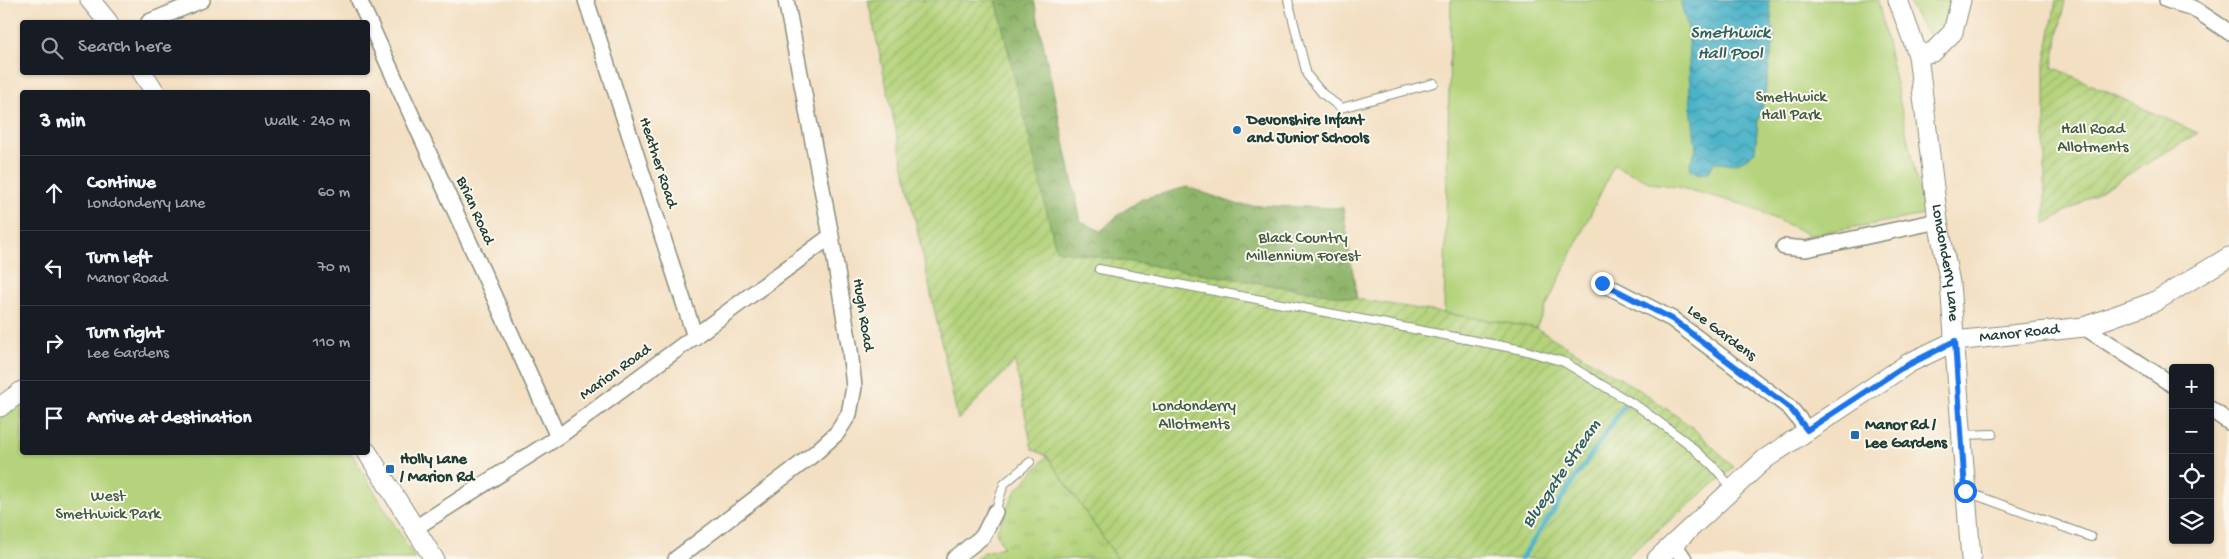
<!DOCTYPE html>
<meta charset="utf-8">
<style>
:root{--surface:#171b24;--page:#20242c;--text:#f1f3f6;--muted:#9ea1a6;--line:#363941}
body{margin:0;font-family:"Gochi Hand",sans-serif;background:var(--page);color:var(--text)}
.controls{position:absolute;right:15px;bottom:15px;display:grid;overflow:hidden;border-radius:5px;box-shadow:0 1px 4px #0004}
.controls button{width:45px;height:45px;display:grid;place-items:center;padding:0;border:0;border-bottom:1px solid var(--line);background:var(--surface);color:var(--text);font:25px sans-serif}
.stop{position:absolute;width:15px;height:15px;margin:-11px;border:4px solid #1a73e8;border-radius:50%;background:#fff}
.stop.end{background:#1a73e8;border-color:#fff;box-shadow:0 1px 5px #0008}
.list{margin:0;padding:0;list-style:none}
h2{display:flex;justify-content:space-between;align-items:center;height:65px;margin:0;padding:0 20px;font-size:21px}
h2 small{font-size:16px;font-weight:400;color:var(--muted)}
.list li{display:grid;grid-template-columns:32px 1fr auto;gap:15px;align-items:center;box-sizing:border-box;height:75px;padding:0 20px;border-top:1px solid var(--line)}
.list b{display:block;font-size:19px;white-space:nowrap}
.list p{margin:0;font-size:16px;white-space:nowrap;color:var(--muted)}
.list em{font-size:16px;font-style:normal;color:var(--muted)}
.icon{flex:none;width:28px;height:28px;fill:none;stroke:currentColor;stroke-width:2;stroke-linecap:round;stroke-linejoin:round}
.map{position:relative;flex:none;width:2229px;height:559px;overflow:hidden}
.search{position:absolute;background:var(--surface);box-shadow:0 1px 4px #0004;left:20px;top:20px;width:350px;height:55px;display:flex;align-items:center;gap:12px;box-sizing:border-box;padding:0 18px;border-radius:5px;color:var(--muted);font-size:19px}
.panel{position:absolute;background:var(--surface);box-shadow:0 1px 4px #0004;left:20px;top:90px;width:350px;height:365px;border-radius:5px}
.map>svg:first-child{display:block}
.grass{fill:url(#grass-tufts);stroke:#6a8858}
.forest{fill:url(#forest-crowns);stroke:#577950}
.park{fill:#b4d37b;stroke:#6a8858}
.garden{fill:url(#garden-furrows);stroke:#6a8858}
.water{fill:url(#water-waves);stroke:#35787e}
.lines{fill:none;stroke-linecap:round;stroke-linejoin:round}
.stream{stroke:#4bb3c9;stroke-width:5}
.service-casing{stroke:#898e7b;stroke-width:10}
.minor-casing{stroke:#898e7b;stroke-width:18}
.tertiary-casing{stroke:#898e7b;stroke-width:21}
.service{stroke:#fff;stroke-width:8}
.minor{stroke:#fff;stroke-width:15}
.tertiary{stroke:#fff;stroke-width:19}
.route{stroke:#1a73e8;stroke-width:6}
.poi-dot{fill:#1f6fb2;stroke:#fbf7ec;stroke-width:2}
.labels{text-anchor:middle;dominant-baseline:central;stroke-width:4;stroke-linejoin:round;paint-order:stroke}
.park-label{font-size:16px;fill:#3d5b42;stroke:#fbf7ec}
.poi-label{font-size:16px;font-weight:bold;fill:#1f3d34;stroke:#fbf7ec;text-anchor:start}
.street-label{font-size:16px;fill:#1f3d34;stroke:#fbf7ec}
.water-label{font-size:18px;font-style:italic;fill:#2c6061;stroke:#fbf7ec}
</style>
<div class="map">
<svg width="2229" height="559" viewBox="0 0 2229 559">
<defs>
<pattern id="grass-tufts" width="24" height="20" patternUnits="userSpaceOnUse" patternTransform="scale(1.25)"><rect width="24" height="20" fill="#b4d37b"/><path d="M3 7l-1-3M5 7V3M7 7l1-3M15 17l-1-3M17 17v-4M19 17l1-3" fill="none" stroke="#9ab66b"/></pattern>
<pattern id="forest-crowns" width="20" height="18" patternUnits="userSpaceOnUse" patternTransform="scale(1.25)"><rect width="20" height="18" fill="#8fb56b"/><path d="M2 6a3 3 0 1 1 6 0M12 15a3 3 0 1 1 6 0" fill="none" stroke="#749459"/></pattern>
<pattern id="garden-furrows" width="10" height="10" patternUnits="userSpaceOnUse" patternTransform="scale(1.25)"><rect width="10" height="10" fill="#b4d37b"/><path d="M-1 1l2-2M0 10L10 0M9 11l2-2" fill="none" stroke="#9ab66b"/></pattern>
<pattern id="water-waves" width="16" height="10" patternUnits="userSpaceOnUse" patternTransform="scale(1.25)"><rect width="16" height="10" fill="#4bb3c9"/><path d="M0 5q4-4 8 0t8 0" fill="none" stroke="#3e93a4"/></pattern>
</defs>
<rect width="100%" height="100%" fill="#fbf7ec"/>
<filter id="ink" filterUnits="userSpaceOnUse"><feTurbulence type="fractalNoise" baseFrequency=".02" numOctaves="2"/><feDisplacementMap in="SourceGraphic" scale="10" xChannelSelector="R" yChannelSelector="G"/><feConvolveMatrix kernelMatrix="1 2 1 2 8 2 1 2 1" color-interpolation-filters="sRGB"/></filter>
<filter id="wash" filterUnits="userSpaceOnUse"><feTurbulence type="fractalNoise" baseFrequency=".0096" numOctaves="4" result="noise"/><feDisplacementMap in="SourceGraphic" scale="20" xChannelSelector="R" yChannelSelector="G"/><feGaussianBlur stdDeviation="1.12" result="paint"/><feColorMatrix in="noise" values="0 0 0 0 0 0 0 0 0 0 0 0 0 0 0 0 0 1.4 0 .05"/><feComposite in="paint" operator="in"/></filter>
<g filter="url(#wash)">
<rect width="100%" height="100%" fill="#f3dfc2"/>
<path class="grass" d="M1047,456L1118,559H975L982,553L1003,547L996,532L1015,492Z"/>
<path class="forest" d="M996,0H1034L1081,222L1101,231L1119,214L1142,199L1187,187L1239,205L1343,208L1357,299L1055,250Z"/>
<path class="park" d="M1451,0H1878L1924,215L1810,235L1745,205L1678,187L1651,183L1614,165L1536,328L1444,313Z
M1908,0H1951L1942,37L1925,33Z
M22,399V452L351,453L415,559H0V414Z"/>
<path class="garden" d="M868,0H996L1056,250L1536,328L1646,394L1692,427L1734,467L1624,559H1118L1047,456L1032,449L1015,362L958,420Z
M2056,0H2065L2052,67L2198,133L2045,224V64Z"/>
<path class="water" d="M1680,0H1769L1774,38L1763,104L1758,121L1755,152C1741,164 1732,166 1714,162L1709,172L1700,174L1691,170L1690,163L1696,149L1690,98L1688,29Z"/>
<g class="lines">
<path class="stream" d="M1521,559L1625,404"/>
</g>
</g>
<g filter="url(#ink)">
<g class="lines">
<g class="service-casing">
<path id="service" d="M1288,0L1307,75L1323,94L1341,108L1434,83
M1099,269L1523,350L1564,362L1640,408L1685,441L1712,465L1732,488
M1962,435L1993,434
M1967,492L2091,537
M995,512L1004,484L1030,462"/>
</g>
<g class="minor-casing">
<path id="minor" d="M359,0L558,437
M586,0L695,337
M2167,0L2193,8L2229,32
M149,22L202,0
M1784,247L1806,249L1938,221
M1602,283L1672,319L1790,408L1807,429
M2084,327L2173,385
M2210,409L2229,422
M415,528L558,437L831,236
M1674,544L1684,559
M676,559L815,453L837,433L849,414L854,387L850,350L831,236L786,0
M954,559L983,536L995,512"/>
</g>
<g class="tertiary-casing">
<g id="tertiary">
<path d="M90,0L108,22"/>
<path id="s1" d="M1898,0L1918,55L1938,221L1950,283L1971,559"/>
<path d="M1918,55L1933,52L1953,32L1961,0"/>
<path d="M142,72L155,92"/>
<path d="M0,407L22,391"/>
<path d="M367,452L434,559"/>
<path id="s2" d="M1657,559L1765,459L1909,363L1955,341L2084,327L2154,302L2229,257"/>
</g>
</g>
<use href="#service" class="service"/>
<use href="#minor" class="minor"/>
<use href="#tertiary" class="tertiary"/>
</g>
</g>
<g class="lines" filter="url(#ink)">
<path class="route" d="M1602,283L1672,319L1790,408L1807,430L1900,369L1955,341L1965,491"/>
</g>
<g class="poi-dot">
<circle cx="1237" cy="130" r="5"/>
<rect x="1850" y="430" width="10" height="10" rx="2.5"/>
<rect x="385" y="464" width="10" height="10" rx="2.5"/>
</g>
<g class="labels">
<g class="park-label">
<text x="1791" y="98">Smethwick<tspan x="1791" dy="18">Hall Park</tspan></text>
<text x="2093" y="130">Hall Road<tspan x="2093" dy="18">Allotments</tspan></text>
<text x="1303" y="239">Black Country<tspan x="1303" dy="18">Millennium Forest</tspan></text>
<text x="1194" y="407">Londonderry<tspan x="1194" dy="18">Allotments</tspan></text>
<text x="108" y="497">West<tspan x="108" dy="18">Smethwick Park</tspan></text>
</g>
<g class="poi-label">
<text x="1247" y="121">Devonshire Infant<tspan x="1247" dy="18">and Junior Schools</tspan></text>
<text x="1865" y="426">Manor Rd /<tspan x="1865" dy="18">Lee Gardens</tspan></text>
<text x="400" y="460">Holly Lane<tspan x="400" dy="18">/ Marion Rd</tspan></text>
</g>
<g class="street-label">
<text transform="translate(657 163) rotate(72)">Heather Road</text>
<text transform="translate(474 211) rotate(66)">Brian Road</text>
<text stroke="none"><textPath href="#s1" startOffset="268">Londonderry Lane</textPath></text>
<text transform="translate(862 315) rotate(81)">Hugh Road</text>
<text transform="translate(1721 334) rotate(37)">Lee Gardens</text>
<text stroke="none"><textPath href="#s2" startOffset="436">Manor Road</textPath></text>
<text transform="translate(616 373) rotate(-36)">Marion Road</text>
</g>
<g class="water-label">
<text x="1730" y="33">Smethwick<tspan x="1730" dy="21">Hall Pool</tspan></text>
<text transform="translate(1562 474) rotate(-56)">Bluegate Stream</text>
</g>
</g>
</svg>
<div class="controls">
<button>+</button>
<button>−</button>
<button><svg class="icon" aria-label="locate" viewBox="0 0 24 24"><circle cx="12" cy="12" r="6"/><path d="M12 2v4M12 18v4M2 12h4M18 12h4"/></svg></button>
<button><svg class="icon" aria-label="layers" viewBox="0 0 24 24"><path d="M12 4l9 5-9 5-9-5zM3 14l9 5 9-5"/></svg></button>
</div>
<div class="stop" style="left:1965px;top:491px"></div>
<div class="stop end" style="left:1602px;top:283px"></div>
<div class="search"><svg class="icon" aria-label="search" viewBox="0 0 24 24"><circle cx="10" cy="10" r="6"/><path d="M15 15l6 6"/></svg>Search here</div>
<section class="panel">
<h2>3 min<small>Walk · 240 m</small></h2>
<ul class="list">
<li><svg class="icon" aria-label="ahead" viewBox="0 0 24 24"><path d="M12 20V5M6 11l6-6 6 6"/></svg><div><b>Continue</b><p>Londonderry Lane</p></div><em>60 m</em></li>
<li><svg class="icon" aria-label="left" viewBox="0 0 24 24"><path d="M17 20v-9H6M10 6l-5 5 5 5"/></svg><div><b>Turn left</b><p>Manor Road</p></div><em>70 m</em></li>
<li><svg class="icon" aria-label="right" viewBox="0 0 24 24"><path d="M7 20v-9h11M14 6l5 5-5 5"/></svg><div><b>Turn right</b><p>Lee Gardens</p></div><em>110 m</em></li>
<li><svg class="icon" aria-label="arrive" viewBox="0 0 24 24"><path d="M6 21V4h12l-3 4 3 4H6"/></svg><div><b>Arrive at destination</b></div></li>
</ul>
</section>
</div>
